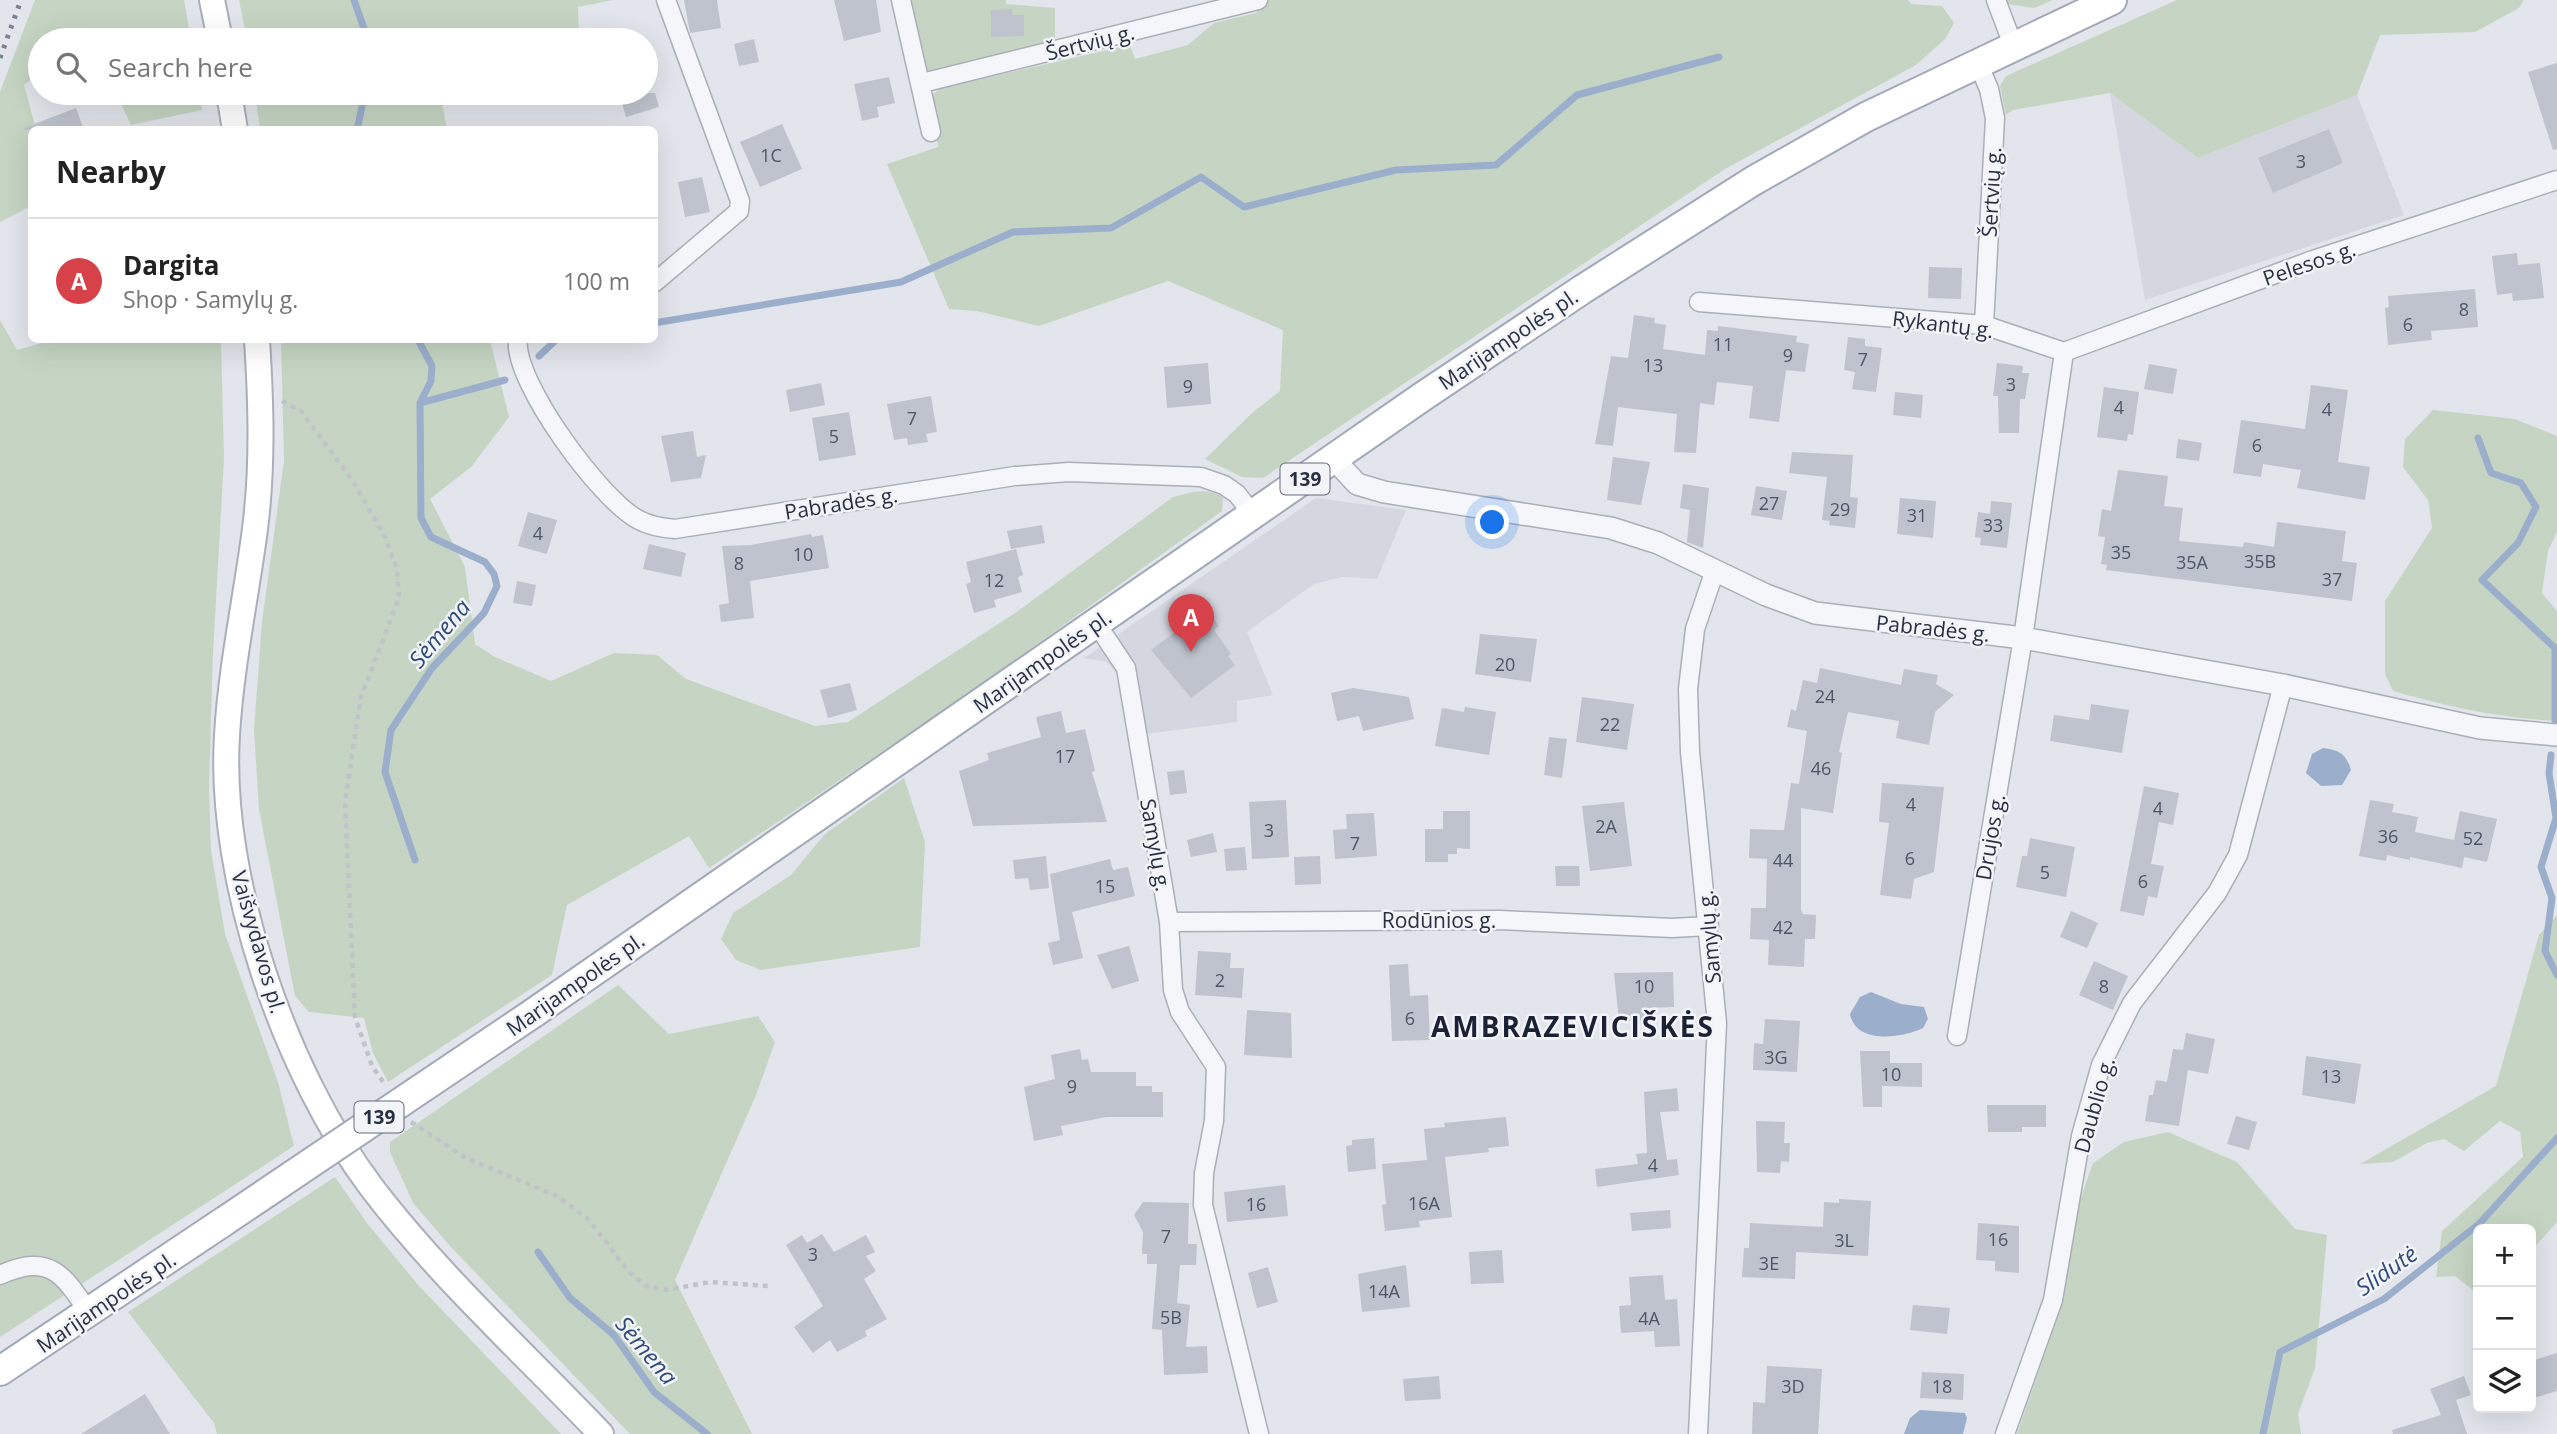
<!DOCTYPE html>
<meta charset="utf-8">
<style>
:root{--surface:#fff;--page:#f2f2f2;--text:#222;--muted:#767676;--line:#e0e0e0;--accent:#d6414a}
body{margin:0;font-family:"Open Sans",sans-serif;background:var(--page);color:var(--text)}
.controls{position:absolute;right:21px;bottom:21px;display:grid;overflow:hidden;border-radius:10px;box-shadow:0 7px 28px #0002}
.controls button{width:63px;height:63px;display:grid;place-items:center;padding:0;border:0;border-bottom:2px solid var(--line);background:var(--surface);color:var(--text);font:35px sans-serif}
.you{position:absolute;left:1493px;top:523px;width:24px;height:24px;margin:-18px;border:5px solid #fff;border-radius:50%;background:#1a73e8;box-shadow:0 0 0 10px #1a73e833}
.badge{display:grid;place-items:center;width:46px;height:46px;border-radius:50%;background:var(--accent);color:#fff;font-size:23px;font-weight:700}
.pin{position:absolute;translate:-50% -58px;filter:drop-shadow(0 2px 4px #0008)}
.pin::after{content:'';position:absolute;top:37px;width:24px;height:21px;background:inherit;clip-path:polygon(0 0,100% 0,50% 100%)}
.list{margin:0;padding:0;list-style:none}
h2{display:flex;justify-content:space-between;align-items:center;height:91px;margin:0;padding:0 28px;font-size:30px}
h2 small{font-size:23px;font-weight:400;color:var(--muted)}
.list li{display:grid;grid-template-columns:46px 1fr auto;gap:21px;align-items:center;box-sizing:border-box;height:126px;padding:0 28px;border-top:2px solid var(--line)}
.list b{display:block;font-size:26px;white-space:nowrap}
.list p{margin:0;font-size:23px;white-space:nowrap;color:var(--muted)}
.list em{font-size:23px;font-style:normal;color:var(--muted)}
.icon{flex:none;width:38px;height:38px;fill:none;stroke:currentColor;stroke-width:2;stroke-linecap:round;stroke-linejoin:round}
.map{position:relative;flex:none;width:2557px;height:1434px;overflow:hidden}
.search{position:absolute;background:var(--surface);box-shadow:0 7px 28px #0002;left:28px;top:28px;width:630px;height:77px;display:flex;align-items:center;gap:18px;box-sizing:border-box;padding:0 24px;border-radius:38px;color:var(--muted);font-size:26px}
.panel{position:absolute;background:var(--surface);box-shadow:0 7px 28px #0002;left:28px;top:126px;width:630px;height:217px;border-radius:10px}
.map>svg:first-child{display:block}
.built{fill:#d4d7e0}
.green{fill:#c6d5c3}
.water{fill:#9bafcd}
.lines{fill:none;stroke-linecap:round;stroke-linejoin:round}
.stream{stroke:#9bafcd;stroke-width:7}
.building{fill:#bfc3ce}
.minor-casing{stroke:#aaafb9;stroke-width:21}
.tertiary-casing{stroke:#aaafb9;stroke-width:24}
.secondary-casing{stroke:#aaafb9;stroke-width:28}
.primary-casing{stroke:#a1a8b8;stroke-width:32}
.path{stroke:#c0c3ca;stroke-width:4.5;stroke-dasharray:5 5;stroke-linecap:butt}
.minor{stroke:#f5f6f9;stroke-width:18}
.tertiary{stroke:#f5f6f9;stroke-width:21}
.secondary{stroke:#fff;stroke-width:24}
.primary{stroke:#fff;stroke-width:28}
.rail{stroke:#7a8296;stroke-width:5;stroke-dasharray:3.5 7;stroke-linecap:butt}
.primary-bridge-casing{stroke:#a1a8b8;stroke-width:32;stroke-linecap:butt}
.primary-bridge{stroke:#fff;stroke-width:28}
.labels{text-anchor:middle;dominant-baseline:central;stroke-width:5;stroke-linejoin:round;paint-order:stroke}
.number-label{font-size:18px;fill:#4e5566}
.shield{fill:#f2f4f8;stroke:#656b7a;stroke-width:2}
.shield-label{font-size:19px;font-weight:bold;fill:#293044}
.street-label{font-size:21px;fill:#293044;stroke:#f2f4f8}
.water-label{font-size:23px;font-style:italic;fill:#304b7b;stroke:#f2f4f8}
.district-label{font-size:28px;font-weight:bold;letter-spacing:2px;fill:#1b2235;stroke:#f2f4f8}
</style>
<div class="map">
<svg width="2557" height="1434" viewBox="0 0 2557 1434">
<rect width="100%" height="100%" fill="#e2e5eb"/>
<path class="built" d="M2110,93L2198,158L2357,95L2404,215L2145,300Z
M1316,498L1406,510L1377,579L1343,577L1314,584L1247,632L1273,695L1237,701V722L1130,736L1121,679L1107,662L1084,658Z"/>
<path class="green" d="M35,0H184L191,40H40V73L24,85L36,129L32,130L31,206L0,222V92Z
M239,0H613L578,7L579,40H247Z
M906,0H1006V4L1055,8V43L925,75Z
M1267,0H1908L1911,4L1942,6L1954,23L1945,39L1916,65L1725,169L1263,478L1242,477L1205,459L1252,413L1280,391L1283,330L1168,281L1039,326L977,311L949,309L887,164L938,147L932,95L941,88L1130,45L1135,59L1188,45L1214,23L1256,13Z
M2006,0H2053L2034,8L2007,4Z
M2177,0H2524L2519,8L2475,32L2380,35L2357,95L2198,158L2110,93L2013,110L2006,115L2000,86L2006,76Z
M116,93H199L202,110L131,125Z
M255,93H440L447,129H260Z
M0,320L17,350L52,340H221L224,459L213,653L209,788L211,851L225,934L278,1082L294,1146L0,1337Z
M281,340H490L509,417L471,467L430,499L465,567L475,644L495,657L551,681L614,653L657,655L686,679L815,726L848,722L1018,611L1173,497C1192,492 1205,487 1223,497L1222,511L965,696L709,868L689,836L567,905L552,975L388,1082L373,1053L364,1018L309,1012L295,996L259,809L254,730L262,622L284,461Z
M2433,410L2515,419L2557,436V532L2548,551L2542,593L2557,611V721C2500,718 2448,707 2393,691L2385,674V601L2432,528L2428,500L2403,467L2405,439Z
M904,778L925,842L920,947L761,970L736,960L721,939L733,913L791,875L825,834Z
M2557,915V1222L2531,1251V1229H2478V1294L2455,1276L2436,1277L2442,1231L2523,1157L2520,1132L2500,1121L2464,1151L2444,1139L2427,1143L2393,1162L2360,1164L2496,1086L2539,935Z
M618,985L669,1034L758,1016L775,1042L756,1095L675,1280L752,1434H630L451,1247L413,1203L390,1152V1142Z
M2168,1132L2237,1162L2295,1229L2327,1235L2315,1368L2298,1414L2301,1434H2017L2060,1311L2078,1206L2093,1163L2124,1142Z
M335,1177L367,1223L419,1286L561,1434H217L214,1423L128,1312Z"/>
<path class="water" d="M2323,748C2340,750 2346,754 2351,770L2342,785L2321,786L2306,773L2312,754Z
M1871,992L1901,1004L1924,1007L1928,1019L1923,1028C1902,1038 1856,1045 1850,1014L1860,997Z
M1920,1410L1965,1413L1967,1418L1963,1434H1904L1910,1418Z"/>
<g class="lines">
<path class="stream" d="M354,0L368,40
M357,130L365,93
M654,323L901,282L1013,232L1111,228L1201,177L1244,207L1396,170L1496,165L1577,95L1719,57
M539,356L556,340
M420,403L505,380
M2478,438L2491,473L2521,483L2536,507L2518,543L2482,580L2555,648V721
M2551,755L2549,773L2556,818L2541,867L2552,898L2545,951L2557,975
M415,860L385,772L391,730L432,668L484,613L497,586L494,574L485,562L431,537L421,518L420,403L431,381L432,366L418,340
M538,1252L570,1298L614,1335L654,1392L707,1434
M2263,1434L2280,1352L2384,1299L2479,1224L2557,1138"/>
</g>
<path class="building" d="M684,0H717L721,28L690,33Z
M834,0H876L881,32L844,41Z
M1012,9L1013,15H1024V36L991,37V10Z
M754,39L759,62L739,66L734,44Z
M2557,63V149L2553,150L2528,72Z
M889,77L895,103L877,107L879,117L862,121L854,84Z
M619,93H655L659,107L626,117Z
M76,108L84,130H24V128Z
M782,124L802,169L760,187L740,142Z
M2329,129L2343,163L2273,193L2258,158Z
M702,177L710,212L685,217L678,182Z
M2517,253L2518,265L2540,263L2544,298L2513,301L2512,293L2497,295L2492,256Z
M1929,267L1962,268L1961,299L1928,298Z
M2475,289L2478,327L2431,331L2432,340L2388,345L2385,308L2389,307L2388,296Z
M1634,315L1655,318L1654,323L1666,325L1663,349L1705,355L1707,330L1718,331V326L1797,336L1796,342L1809,344L1805,372L1786,370L1779,422L1749,418L1753,386L1717,382L1714,405L1700,403L1696,453L1674,452L1677,414L1618,407L1613,446L1595,444L1611,356L1628,358Z
M1848,337L1865,339V346L1882,348L1876,392L1852,389L1855,372L1844,370Z
M1208,363L1211,404L1167,408L1164,367Z
M1997,363L2023,366L2022,373H2029L2025,399H2020L2019,433H1999L1998,396H1993Z
M2149,364L2177,369L2173,394L2144,389Z
M821,383L825,405L790,412L786,390Z
M2311,385L2348,390L2338,462L2370,467L2365,500L2297,488L2301,470L2263,464L2261,477L2233,473L2241,420L2305,429Z
M2104,387L2139,392L2133,435L2128,434L2127,441L2097,437Z
M1895,392L1923,395L1921,418L1893,415Z
M931,396L937,432L926,434L928,442L908,445L907,438L894,440L887,404Z
M849,412L856,455L819,461L812,418Z
M693,431L697,457L706,455L701,478L671,482L661,436Z
M2178,439L2202,443L2199,461L2176,458Z
M1792,452L1853,455L1850,497L1858,498L1855,528L1829,525L1830,521L1822,520L1827,477L1789,473Z
M1613,457L1650,462L1641,505L1607,500Z
M2118,470L2168,476L2164,506L2183,508L2179,541L2243,547L2244,542L2274,547L2277,522L2346,531L2342,561L2357,563L2352,601L2106,570L2107,565L2101,564L2105,537L2098,536L2102,509L2111,511Z
M1683,484L1709,488L1703,548L1687,542L1690,510L1680,508Z
M1756,486L1787,491L1782,520L1751,515Z
M1900,498L1936,501L1933,538L1897,534Z
M1991,501L2012,503L2007,548L1980,545L1981,538L1975,537L1978,512L1990,514Z
M528,512L557,520L547,554L518,546Z
M1042,525L1045,543L1011,549L1007,531Z
M811,534L812,537L823,535L829,568L750,581L754,618L721,622L719,605L729,603L722,546L751,545Z
M649,544L686,553L681,577L643,569Z
M1016,549L1023,575L1018,577L1022,592L994,600L996,607L974,613L966,584L971,582L966,562Z
M517,581L536,585L532,606L513,603Z
M1206,609L1219,626L1214,630L1231,654L1228,656L1235,665L1191,698L1151,650Z
M1480,634L1537,639L1531,682L1475,674Z
M1820,668L1901,685L1904,669L1938,675L1936,684L1954,695L1935,712L1929,745L1896,738L1899,721L1848,712L1839,752L1842,753L1833,813L1801,808V910L1803,914L1816,915L1815,939H1805L1804,967L1768,965L1769,940L1750,939L1751,908H1766L1767,859L1749,858L1750,829L1784,830L1791,783L1799,784L1807,731L1787,727L1791,709L1796,711L1803,680L1817,683Z
M850,683L857,710L828,718L820,690Z
M1353,688L1409,697L1414,719L1363,731L1359,716L1337,721L1331,693Z
M1582,697L1634,704L1627,750L1576,742Z
M2091,704L2129,710L2122,753L2050,741L2054,715L2089,720Z
M1465,707L1496,712L1489,755L1435,746L1442,708L1464,712Z
M1061,711L1066,733L1085,729L1095,771L1092,772L1107,822L973,826L959,771L989,760L987,753L1041,737L1036,717Z
M1549,737L1567,739L1562,778L1544,775Z
M1184,770L1187,793L1170,795L1167,772Z
M1882,783L1944,787L1934,872L1914,879L1911,899L1880,895L1889,823L1879,822Z
M2144,786L2179,793L2173,825L2159,822L2151,864L2164,866L2157,898L2148,896L2144,916L2120,911Z
M1286,800L1289,857L1252,859L1249,802Z
M2370,800L2394,804L2392,812L2418,817L2415,832L2454,840L2460,811L2497,819L2487,862L2464,857L2462,868L2410,857V860L2387,855L2386,861L2359,856Z
M1624,802L1632,866L1590,871L1582,806Z
M1443,811H1470V849L1457,848V854H1448V862H1425V829H1443Z
M1374,813L1377,856L1335,859L1333,830L1347,829L1346,814Z
M1213,833L1217,852L1191,857L1187,840Z
M2030,838L2075,847L2066,897L2016,887L2022,856H2027Z
M1245,847L1247,870L1226,871L1224,849Z
M1046,856L1049,888L1030,890L1028,878L1015,879L1013,860Z
M1320,856L1321,884L1295,885L1294,857Z
M1110,859L1113,870L1128,867L1135,896L1072,912L1083,958L1053,965L1048,943L1060,940L1050,874Z
M1555,866H1579L1580,886H1556Z
M2071,911L2098,923L2087,948L2060,937Z
M1129,946L1139,981L1112,989L1097,955Z
M1198,951L1231,953L1230,968H1244L1242,998L1195,995Z
M2094,961L2128,976L2113,1010L2079,995Z
M1408,964L1410,996L1428,995L1430,1040L1392,1041L1389,965Z
M1673,972L1674,1007L1647,1008V1020L1619,1021L1614,973Z
M1247,1010L1291,1013L1292,1058L1244,1055Z
M1765,1019L1800,1021L1797,1072L1753,1070L1754,1043L1763,1044Z
M2186,1033L2215,1039L2208,1074L2188,1070L2179,1126L2145,1121L2149,1095H2153L2156,1080L2167,1082L2173,1049L2183,1050Z
M1080,1049L1082,1060L1088,1059L1091,1072H1136V1086H1152V1092H1163V1117H1106L1061,1126L1063,1135L1034,1141L1024,1087L1055,1079L1051,1055Z
M1860,1051H1890V1063H1922V1087L1882,1086V1107H1863Z
M2306,1056L2361,1064L2355,1104L2302,1095Z
M1677,1088L1679,1111L1660,1112L1667,1160L1677,1159L1679,1175L1597,1187L1595,1169L1638,1164L1636,1154L1647,1153L1644,1092Z
M1987,1105H2046V1127H2022V1132H1988Z
M2236,1116L2257,1122L2249,1150L2227,1144Z
M1506,1117L1509,1146L1488,1148L1489,1152L1445,1157L1452,1217L1419,1221L1420,1227L1385,1231L1382,1205L1386,1204L1382,1164L1427,1160L1424,1129L1445,1127L1444,1123Z
M1756,1121L1785,1122L1784,1143H1790L1789,1162L1781,1161L1780,1173L1757,1172Z
M1374,1138L1376,1169L1348,1172L1346,1146L1352,1145V1140Z
M1285,1185L1288,1216L1227,1222L1224,1192Z
M1839,1199L1871,1201L1868,1256L1796,1252L1795,1279L1742,1277L1744,1248H1749L1750,1223L1823,1227L1824,1202L1839,1203Z
M1143,1202L1189,1203L1188,1244H1197L1196,1265H1180L1177,1303L1190,1305L1186,1347L1207,1346L1208,1373L1164,1375L1162,1330L1152,1329L1157,1264H1147V1254H1142L1143,1232L1134,1215Z
M1670,1210L1671,1228L1632,1231L1630,1213Z
M1978,1223L2019,1226V1273L1995,1271V1261L1976,1260Z
M822,1234L834,1252L866,1235L875,1252L866,1256L876,1271L864,1279L887,1319L865,1331L867,1336L837,1352L830,1340L813,1353L794,1327L823,1306L786,1245L802,1235L807,1243Z
M1502,1250L1504,1283L1471,1284L1469,1252Z
M1406,1265L1410,1307L1362,1312L1358,1274Z
M1268,1267L1278,1302L1257,1308L1248,1273Z
M1663,1275L1665,1300L1677,1299L1680,1346L1655,1347L1654,1331L1621,1333L1619,1306L1631,1305L1629,1277Z
M1913,1305L1950,1308L1947,1334L1910,1330Z
M2557,1353V1391L2531,1399V1361Z
M1767,1366L1822,1369L1818,1434H1752L1753,1402L1765,1403Z
M1922,1372L1964,1374L1963,1400L1920,1398Z
M1439,1376L1441,1399L1405,1401L1403,1379Z
M2464,1376L2471,1395L2456,1400L2467,1434H2393L2392,1430L2441,1415L2430,1389Z
M145,1394L170,1434H81Z"/>
<g class="lines">
<g class="minor-casing">
<path id="minor" d="M901,0L931,132
M1996,0L2013,45
M1977,61L1989,89L1995,118L1984,325
M922,83L1258,0
M654,283L739,211L740,201L666,0
M1699,302L1984,325L2064,352L2023,638L1957,1036
M518,340C513,381 601,501 639,520C650,526 663,528 675,529L1015,476L1069,472L1201,477L1224,485L1237,494L1253,515
M2064,352L2313,260L2557,180
M1096,623L1126,668L1169,922L1173,990L1180,1012L1216,1067L1214,1121L1204,1173L1203,1205L1259,1434
M1169,922L1500,920L1672,928L1709,926
M0,1275C49,1253 63,1273 89,1313
M1698,1434L1717,1023L1690,752L1688,689L1695,629L1715,570
M2005,1434L2053,1300L2081,1136L2101,1065L2132,1003L2217,893L2238,855L2283,685"/>
</g>
<g class="tertiary-casing">
<path id="tertiary" d="M1334,459L1357,484L1384,492L1611,528L1658,543L1766,595L1815,613L2023,638L2283,685L2480,728L2557,735"/>
</g>
<g class="secondary-casing">
<path id="secondary" d="M212,0L220,40
M229,93L235,130
M257,340C261,402 263,466 255,529C246,598 231,666 227,735C218,879 285,1073 372,1188C440,1277 524,1353 601,1434"/>
</g>
<g class="primary-casing">
<path id="primary" d="M532,1014L1422,397L1583,289L1753,181L1866,117L2112,0
M0,1371L226,1220"/>
</g>
<path class="path" d="M282,401L301,411L353,481L386,539L397,569L399,598L361,697L345,802L355,1017L372,1066L386,1086
M411,1122L466,1158L559,1197L589,1220L629,1272L646,1286L666,1290L710,1282L768,1286"/>
<use href="#minor" class="minor"/>
<use href="#tertiary" class="tertiary"/>
<use href="#secondary" class="secondary"/>
<use href="#primary" class="primary"/>
<path class="rail" d="M0,58L21,0"/>
<g class="primary-bridge-casing">
<path id="primary-bridge" d="M226,1220L532,1014"/>
</g>
<use href="#primary-bridge" class="primary-bridge"/>
</g>
<g class="labels">
<g class="number-label">
<text x="771" y="155">1C</text>
<text x="2301" y="161">3</text>
<text x="2464" y="309">8</text>
<text x="2408" y="324">6</text>
<text x="1723" y="344">11</text>
<text x="1788" y="355">9</text>
<text x="1863" y="359">7</text>
<text x="1653" y="365">13</text>
<text x="2011" y="384">3</text>
<text x="1188" y="386">9</text>
<text x="2119" y="407">4</text>
<text x="2327" y="409">4</text>
<text x="912" y="418">7</text>
<text x="834" y="436">5</text>
<text x="2257" y="445">6</text>
<text x="1769" y="503">27</text>
<text x="1840" y="509">29</text>
<text x="1917" y="515">31</text>
<text x="1993" y="525">33</text>
<text x="538" y="533">4</text>
<text x="2121" y="552">35</text>
<text x="803" y="554">10</text>
<text x="2260" y="561">35B</text>
<text x="2192" y="562">35A</text>
<text x="739" y="563">8</text>
<text x="2332" y="579">37</text>
<text x="994" y="580">12</text>
<text x="1505" y="664">20</text>
<text x="1825" y="696">24</text>
<text x="1610" y="724">22</text>
<text x="1065" y="756">17</text>
<text x="1821" y="768">46</text>
<text x="1911" y="804">4</text>
<text x="2158" y="808">4</text>
<text x="1606" y="826">2A</text>
<text x="1269" y="830">3</text>
<text x="2388" y="836">36</text>
<text x="2473" y="838">52</text>
<text x="1355" y="843">7</text>
<text x="1910" y="858">6</text>
<text x="1783" y="860">44</text>
<text x="2045" y="872">5</text>
<text x="2143" y="881">6</text>
<text x="1105" y="886">15</text>
<text x="1783" y="927">42</text>
<text x="1220" y="980">2</text>
<text x="1644" y="986">10</text>
<text x="2104" y="986">8</text>
<text x="1410" y="1018">6</text>
<text x="1776" y="1057">3G</text>
<text x="1891" y="1074">10</text>
<text x="2331" y="1076">13</text>
<text x="1072" y="1086">9</text>
<text x="1653" y="1165">4</text>
<text x="1424" y="1203">16A</text>
<text x="1256" y="1204">16</text>
<text x="1166" y="1236">7</text>
<text x="1998" y="1239">16</text>
<text x="1844" y="1240">3L</text>
<text x="813" y="1254">3</text>
<text x="1769" y="1263">3E</text>
<text x="1384" y="1291">14A</text>
<text x="1171" y="1317">5B</text>
<text x="1649" y="1318">4A</text>
<text x="1793" y="1386">3D</text>
<text x="1942" y="1386">18</text>
</g>
<g class="shield">
<rect x="1280.5" y="463.5" width="49" height="31" rx="5"/>
<rect x="354.5" y="1101.5" width="49" height="31" rx="5"/>
</g>
<g class="shield-label">
<text x="1305" y="479">139</text>
<text x="379" y="1117">139</text>
</g>
<g class="street-label">
<text transform="translate(1090 42) rotate(-14)">Šertvių g.</text>
<text transform="translate(1991 192) rotate(-87)">Šertvių g.</text>
<text transform="translate(2309 263) rotate(-19)">Pelesos g.</text>
<text transform="translate(1943 324) rotate(7)">Rykantų g.</text>
<text transform="translate(1508 339) rotate(-34)">Marijampolės pl.</text>
<text transform="translate(841 503) rotate(-9)">Pabradės g.</text>
<text transform="translate(1933 628) rotate(6)">Pabradės g.</text>
<text transform="translate(1042 661) rotate(-35)">Marijampolės pl.</text>
<text transform="translate(1990 837) rotate(-80)">Drujos g.</text>
<text transform="translate(1156 845) rotate(80)">Samylų g.</text>
<text x="1439" y="920">Rodūnios g.</text>
<text transform="translate(1709 937) rotate(-95)">Samylų g.</text>
<text transform="translate(259 942) rotate(74)">Vaišvydavos pl.</text>
<text transform="translate(575 984) rotate(-35)">Marijampolės pl.</text>
<text transform="translate(2094 1105) rotate(-74)">Daublio g.</text>
<text transform="translate(106 1302) rotate(-34)">Marijampolės pl.</text>
</g>
<g class="water-label">
<text transform="translate(439 633) rotate(-50)">Sėmena</text>
<text transform="translate(2386 1270) rotate(-35)">Slidutė</text>
<text transform="translate(647 1350) rotate(50)">Sėmena</text>
</g>
<g class="district-label">
<text x="1573" y="1026">AMBRAZEVICIŠKĖS</text>
</g>
</g>
</svg>
<div class="controls">
<button>+</button>
<button>−</button>
<button><svg class="icon" aria-label="layers" viewBox="0 0 24 24"><path d="M12 4l9 5-9 5-9-5zM3 14l9 5 9-5"/></svg></button>
</div>
<div class="you"></div>
<div class="pin badge" style="left:1191px;top:652px">A</div>
<div class="search"><svg class="icon" aria-label="search" viewBox="0 0 24 24"><circle cx="10" cy="10" r="6"/><path d="M15 15l6 6"/></svg>Search here</div>
<section class="panel">
<h2>Nearby<small></small></h2>
<ul class="list">
<li><span class="badge">A</span><div><b>Dargita</b><p>Shop · Samylų g.</p></div><em>100 m</em></li>
</ul>
</section>
</div>
